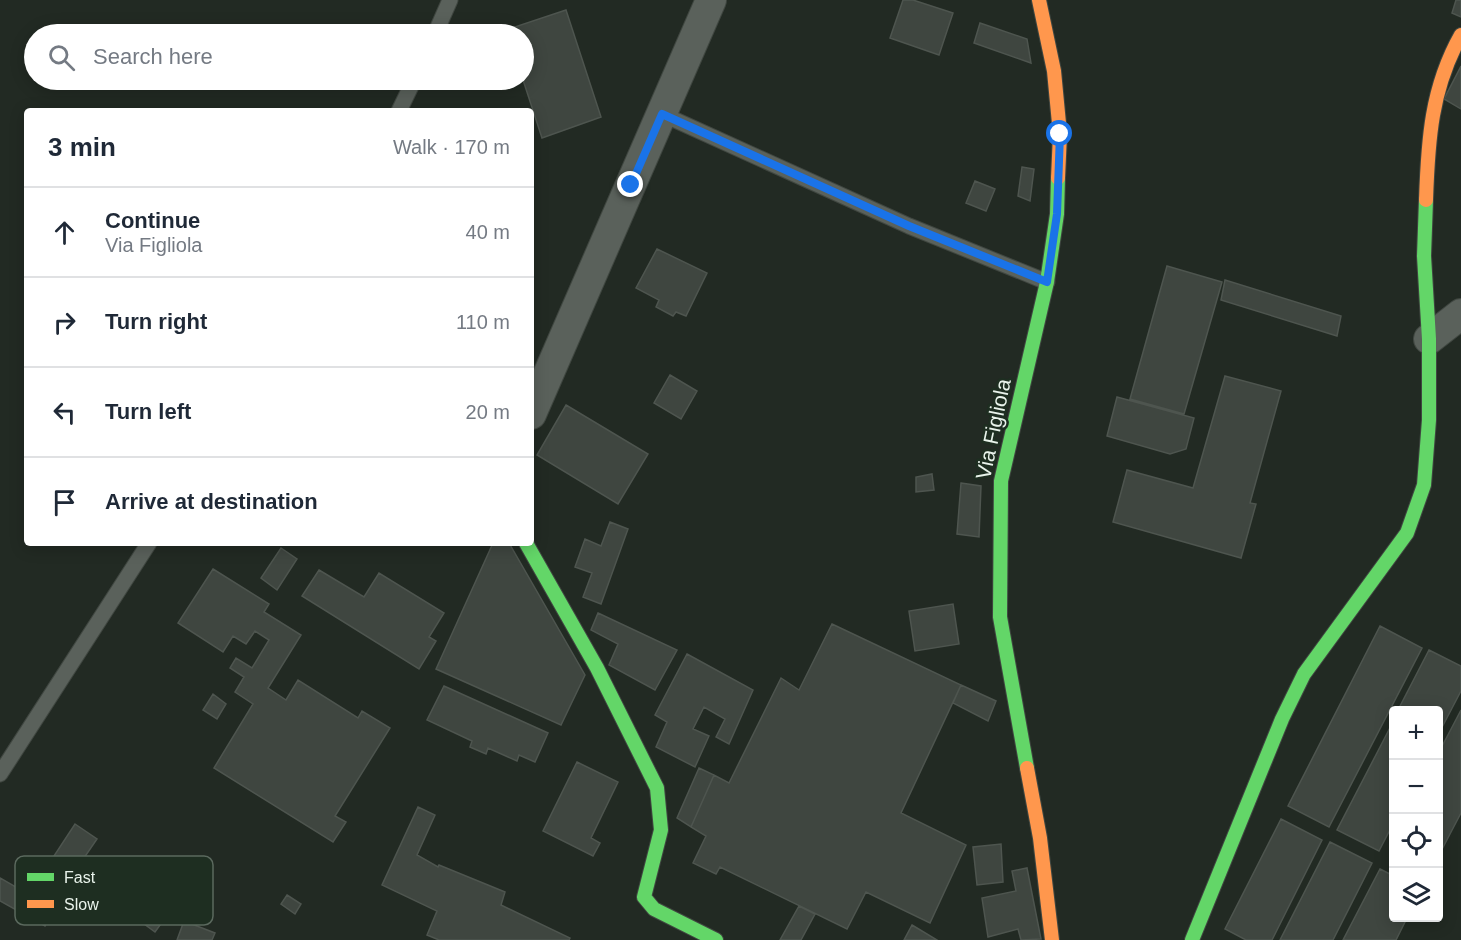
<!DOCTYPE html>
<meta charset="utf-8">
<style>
:root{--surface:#fff;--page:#f6f6f7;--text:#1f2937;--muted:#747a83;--line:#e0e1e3}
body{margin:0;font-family:Helvetica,sans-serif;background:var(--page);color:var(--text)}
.controls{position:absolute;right:18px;bottom:18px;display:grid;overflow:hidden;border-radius:6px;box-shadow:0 3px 15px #0003}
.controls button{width:54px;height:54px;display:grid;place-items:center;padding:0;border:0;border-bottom:2px solid var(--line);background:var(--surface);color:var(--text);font:30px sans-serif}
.stop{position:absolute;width:18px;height:18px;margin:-14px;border:4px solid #1a73e8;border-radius:50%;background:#fff}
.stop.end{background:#1a73e8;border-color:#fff;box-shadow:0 2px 6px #0008}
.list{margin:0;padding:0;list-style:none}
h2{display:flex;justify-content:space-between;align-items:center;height:78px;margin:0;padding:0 24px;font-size:26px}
h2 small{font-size:20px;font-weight:400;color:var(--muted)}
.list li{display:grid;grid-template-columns:39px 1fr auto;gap:18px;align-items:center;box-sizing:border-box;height:90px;padding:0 24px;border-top:2px solid var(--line)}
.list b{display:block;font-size:22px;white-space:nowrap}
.list p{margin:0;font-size:20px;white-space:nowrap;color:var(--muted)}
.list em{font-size:20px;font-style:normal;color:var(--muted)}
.icon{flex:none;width:33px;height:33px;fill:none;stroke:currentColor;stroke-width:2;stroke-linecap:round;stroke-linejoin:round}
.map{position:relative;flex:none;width:1461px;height:940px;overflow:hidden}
.search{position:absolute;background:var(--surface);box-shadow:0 3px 15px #0003;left:24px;top:24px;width:510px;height:66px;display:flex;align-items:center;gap:15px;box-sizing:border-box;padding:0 21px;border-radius:33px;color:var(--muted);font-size:22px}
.panel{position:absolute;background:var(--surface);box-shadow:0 3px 15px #0003;left:24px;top:108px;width:510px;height:438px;border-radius:6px}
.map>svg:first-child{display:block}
.building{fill:#3f4640;stroke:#4e554f;stroke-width:1.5}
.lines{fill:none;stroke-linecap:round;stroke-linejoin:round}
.lane-casing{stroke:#404741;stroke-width:17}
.street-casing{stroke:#404741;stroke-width:32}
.fast-casing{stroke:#404741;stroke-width:16}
.slow-casing{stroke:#404741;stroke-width:16}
.lane{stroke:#5a615b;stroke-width:15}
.street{stroke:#5a615b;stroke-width:30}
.fast{stroke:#63d668;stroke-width:14}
.slow{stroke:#ff974d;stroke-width:14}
.route{stroke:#1a73e8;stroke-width:8}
.labels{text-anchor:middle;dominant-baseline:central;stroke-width:5;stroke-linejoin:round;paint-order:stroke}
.street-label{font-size:21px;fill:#e9f3eb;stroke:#1e2e21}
.key{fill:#1e2e21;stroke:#5b695e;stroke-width:1.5}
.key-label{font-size:16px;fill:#e9f3eb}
</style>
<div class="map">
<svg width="1461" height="940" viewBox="0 0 1461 940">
<rect width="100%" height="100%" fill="#222a23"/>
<path class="building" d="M903,0H913L953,13L939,55L890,38Z
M1456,0H1461V17L1452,13Z
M566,10L601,117L542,138L523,80L524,34H508L506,30Z
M980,23L1027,39L1031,63L974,43Z
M1461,66V109L1444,99Z
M1022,167L1034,169L1030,201L1018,196Z
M975,181L995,189L986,211L966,203Z
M657,249L707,273L686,316L676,312L673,316L656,307L659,300L636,288Z
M1167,266L1222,282L1184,414L1130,399Z
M1225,280L1341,316L1337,336L1221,300Z
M670,375L697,391L681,419L654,403Z
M1225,376L1281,391L1250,503L1256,504L1241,558L1113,522L1127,470L1193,488Z
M1117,397L1194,418L1186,449L1170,454L1107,436Z
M566,405L648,454L618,504L537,455Z
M932,474L934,490L916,492V477Z
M961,483L981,486L979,537L957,534Z
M610,522L628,529L601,604L583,597L592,573L575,567L585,539L601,546Z
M493,543H509L585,675L561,725L436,669Z
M281,548L297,559L277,590L261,578Z
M213,569L269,604L264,612L301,635L268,688L286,700L298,680L358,718L362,711L390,728L335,816L346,822L333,842L214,768L253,704L235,692L244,677L230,668L236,658L252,668L269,640L255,631L246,644L233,636L223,652L178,623Z
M319,570L364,597L379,573L444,613L429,637L436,641L419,669L302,596Z
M953,604L959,644L915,651L909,611Z
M598,613L677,650L655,690L609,665L618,644L591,630Z
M832,624L961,685L901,813L966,845L930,923L866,892L847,929L720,867L716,874L693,863L706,836L691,827L714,775L729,783L781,678L799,690Z
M1380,626L1422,648L1329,827L1288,806Z
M1429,650L1461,666V691L1438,735V710H1398Z
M687,654L753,690L729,744L716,737L725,719L704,707L693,729L709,736L695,767L656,747L667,722L655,715Z
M961,685L996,701L988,721L953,703Z
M444,686L548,733L535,762L519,755L517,761L488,748L486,754L470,747L472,741L427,720Z
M213,694L226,704L217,719L203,710Z
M1461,710V813L1438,857V754Z
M1394,720V822L1379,851L1337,830Z
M577,762L618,782L591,838L600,843L593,856L543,831Z
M699,768L714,775L691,827L677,818Z
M418,807L435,815L417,855L438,867L439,865L505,892L501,905L570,938L569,940H439L427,935L437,911L382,885Z
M1281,819L1322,840L1272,940H1246L1225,929Z
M75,824L97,839L71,877L50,862Z
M1330,842L1372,863L1333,940H1280Z
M1001,844L1003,882L977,885L973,847Z
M1027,868L1041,939L1021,940L1018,929L988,937L982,898L1016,891L1012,871Z
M1380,869L1394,876V918H1407L1396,940H1343Z
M0,878L54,909L45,926L0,901Z
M287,895L301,904L295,914L281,904Z
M139,898L166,917L155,932L128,912Z
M799,906L815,914L801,940H780Z
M184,921L215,933L212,940H177Z
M912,925L937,940H904Z"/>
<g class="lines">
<g class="lane-casing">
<path id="lane" d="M435,34L450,0
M399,111L414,80
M662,114L909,226L1047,282
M0,774L149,543"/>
</g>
<g class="street-casing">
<path id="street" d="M1429,339L1461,314
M531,414L711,0"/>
</g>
<g class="fast-casing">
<path id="fast" d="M526,543L597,668L657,788L661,830L644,897L654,909L716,940
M1027,768L1000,617L1001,481L1047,282L1057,214L1058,178
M1192,940L1282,719L1304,674L1407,533L1424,485L1429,420V339L1424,256L1426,200"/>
</g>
<g class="slow-casing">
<path id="slow" d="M1039,0L1054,71L1060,134L1058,178
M1426,200C1428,141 1431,88 1461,35
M1027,768L1040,838L1052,940"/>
</g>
<use href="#lane" class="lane"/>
<use href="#street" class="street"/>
<use href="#fast" class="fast"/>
<use href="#slow" class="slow"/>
</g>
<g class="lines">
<path class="route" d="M631,185L662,114L909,226L1047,282L1057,214L1060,134"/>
</g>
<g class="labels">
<g class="street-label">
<text transform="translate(993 429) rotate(-78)">Via Figliola</text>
</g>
</g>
<rect x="15" y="856" width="198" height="69" rx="9" class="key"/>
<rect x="27" y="873" width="27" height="8" fill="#63d668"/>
<rect x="27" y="900" width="27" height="8" fill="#ff974d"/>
<g class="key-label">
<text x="64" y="883">Fast</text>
<text x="64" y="910">Slow</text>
</g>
</svg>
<div class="controls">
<button>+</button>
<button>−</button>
<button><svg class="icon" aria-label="locate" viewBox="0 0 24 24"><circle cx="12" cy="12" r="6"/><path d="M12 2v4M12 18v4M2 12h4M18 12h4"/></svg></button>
<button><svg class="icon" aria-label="layers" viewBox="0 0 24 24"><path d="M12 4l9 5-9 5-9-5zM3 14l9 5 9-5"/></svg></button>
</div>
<div class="stop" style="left:1060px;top:134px"></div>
<div class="stop end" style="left:631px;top:185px"></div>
<div class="search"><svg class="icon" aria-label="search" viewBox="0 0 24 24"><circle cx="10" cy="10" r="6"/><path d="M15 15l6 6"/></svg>Search here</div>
<section class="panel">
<h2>3 min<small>Walk · 170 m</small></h2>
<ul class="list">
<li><svg class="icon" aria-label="ahead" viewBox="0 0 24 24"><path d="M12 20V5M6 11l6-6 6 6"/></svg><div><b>Continue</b><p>Via Figliola</p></div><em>40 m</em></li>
<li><svg class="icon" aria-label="right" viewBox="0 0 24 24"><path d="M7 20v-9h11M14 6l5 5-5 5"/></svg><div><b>Turn right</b></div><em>110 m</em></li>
<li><svg class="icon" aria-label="left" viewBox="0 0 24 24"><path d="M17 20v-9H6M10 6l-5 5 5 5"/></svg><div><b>Turn left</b></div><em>20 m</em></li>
<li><svg class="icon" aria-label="arrive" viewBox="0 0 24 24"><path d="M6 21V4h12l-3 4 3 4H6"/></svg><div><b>Arrive at destination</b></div></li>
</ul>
</section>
</div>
